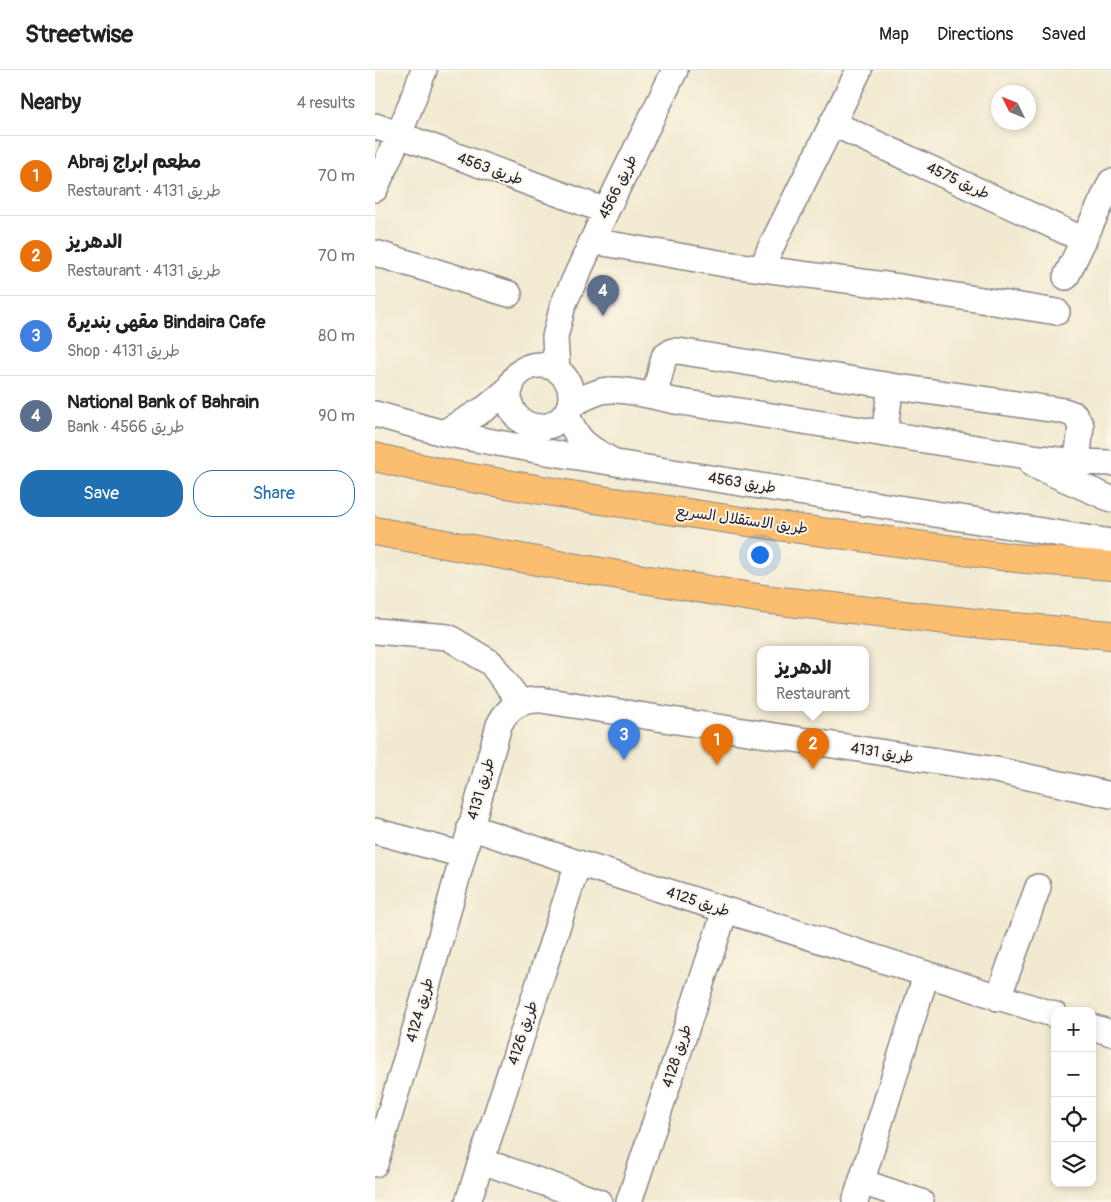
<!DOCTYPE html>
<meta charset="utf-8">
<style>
:root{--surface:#fff;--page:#f2f2f2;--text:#222;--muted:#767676;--line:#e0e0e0;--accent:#1f6fb2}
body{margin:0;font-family:Pangolin,"Playpen Sans Arabic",sans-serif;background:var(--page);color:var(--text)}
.controls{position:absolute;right:15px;bottom:15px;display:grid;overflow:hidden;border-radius:10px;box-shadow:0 2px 8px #0003}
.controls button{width:45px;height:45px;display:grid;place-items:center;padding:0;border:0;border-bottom:1px solid var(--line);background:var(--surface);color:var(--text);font:25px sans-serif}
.compass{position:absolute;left:616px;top:15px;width:45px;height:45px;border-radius:50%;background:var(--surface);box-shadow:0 2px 8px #0003;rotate:313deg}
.you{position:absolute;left:384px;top:484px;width:18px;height:18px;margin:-12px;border:4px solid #fff;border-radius:50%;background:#1a73e8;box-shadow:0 0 0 8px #1a73e833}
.badge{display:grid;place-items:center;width:32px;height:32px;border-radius:50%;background:var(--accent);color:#fff;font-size:16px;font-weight:700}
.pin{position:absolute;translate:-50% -41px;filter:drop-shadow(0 1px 2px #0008)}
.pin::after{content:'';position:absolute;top:26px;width:18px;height:15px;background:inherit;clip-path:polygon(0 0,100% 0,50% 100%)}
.popup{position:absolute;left:382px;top:576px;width:112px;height:65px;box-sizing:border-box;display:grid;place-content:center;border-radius:10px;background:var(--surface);filter:drop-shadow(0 1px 4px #0005);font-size:16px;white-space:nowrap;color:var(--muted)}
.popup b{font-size:19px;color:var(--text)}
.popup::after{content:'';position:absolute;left:50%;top:100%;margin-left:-10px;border:10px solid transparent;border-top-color:var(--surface)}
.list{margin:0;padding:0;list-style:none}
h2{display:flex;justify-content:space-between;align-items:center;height:65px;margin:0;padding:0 20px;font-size:21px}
h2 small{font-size:16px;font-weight:400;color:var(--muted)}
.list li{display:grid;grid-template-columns:32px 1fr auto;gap:15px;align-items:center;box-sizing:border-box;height:80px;padding:0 20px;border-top:1px solid var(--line)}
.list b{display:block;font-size:19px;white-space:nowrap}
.list p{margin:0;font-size:16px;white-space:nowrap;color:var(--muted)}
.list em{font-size:16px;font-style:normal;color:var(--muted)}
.actions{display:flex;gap:10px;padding:15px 20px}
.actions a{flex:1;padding:11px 0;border:1px solid var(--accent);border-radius:20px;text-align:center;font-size:18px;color:var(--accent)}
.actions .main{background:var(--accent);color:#fff}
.icon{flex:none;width:28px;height:28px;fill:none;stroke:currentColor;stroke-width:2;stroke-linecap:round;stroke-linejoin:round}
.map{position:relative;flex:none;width:736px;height:1132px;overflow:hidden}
header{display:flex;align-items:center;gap:30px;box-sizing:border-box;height:70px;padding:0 25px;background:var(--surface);border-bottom:1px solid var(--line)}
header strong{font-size:24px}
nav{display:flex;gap:28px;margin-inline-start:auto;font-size:18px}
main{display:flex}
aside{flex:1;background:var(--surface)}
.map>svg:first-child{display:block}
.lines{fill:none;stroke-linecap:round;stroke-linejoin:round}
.minor-casing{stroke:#8a8686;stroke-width:28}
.major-casing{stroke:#8a8686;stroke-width:30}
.minor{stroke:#fff;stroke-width:25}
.major{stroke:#fbbe6e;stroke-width:28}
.labels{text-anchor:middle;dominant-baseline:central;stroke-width:4;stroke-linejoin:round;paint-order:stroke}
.street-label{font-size:15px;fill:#22223b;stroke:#fcf5e5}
</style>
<header>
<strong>Streetwise</strong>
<nav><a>Map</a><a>Directions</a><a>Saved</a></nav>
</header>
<main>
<aside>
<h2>Nearby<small>4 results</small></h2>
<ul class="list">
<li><span class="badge" style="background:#e8710a">1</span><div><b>Abraj مطعم ابراج</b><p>Restaurant · طريق 4131</p></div><em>70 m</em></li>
<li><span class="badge" style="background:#e8710a">2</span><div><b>الدهريز</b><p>Restaurant · طريق 4131</p></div><em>70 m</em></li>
<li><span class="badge" style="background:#3f7fe0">3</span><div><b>مقهى بنديرة Bindaira Cafe</b><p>Shop · طريق 4131</p></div><em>80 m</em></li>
<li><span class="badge" style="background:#5c6f8a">4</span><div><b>National Bank of Bahrain</b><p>Bank · طريق 4566</p></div><em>90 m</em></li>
</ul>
<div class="actions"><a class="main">Save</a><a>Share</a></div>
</aside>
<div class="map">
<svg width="736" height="1132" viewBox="0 0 736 1132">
<rect width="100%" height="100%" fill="#fcf5e5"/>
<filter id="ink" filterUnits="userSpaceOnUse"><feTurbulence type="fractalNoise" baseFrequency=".02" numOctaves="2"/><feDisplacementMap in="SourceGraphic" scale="10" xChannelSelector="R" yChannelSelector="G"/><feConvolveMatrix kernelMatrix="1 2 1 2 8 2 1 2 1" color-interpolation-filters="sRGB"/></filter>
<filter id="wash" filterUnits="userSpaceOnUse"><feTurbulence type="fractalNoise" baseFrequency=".0096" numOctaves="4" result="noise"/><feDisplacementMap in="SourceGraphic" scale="20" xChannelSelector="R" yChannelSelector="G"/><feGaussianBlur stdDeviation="1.12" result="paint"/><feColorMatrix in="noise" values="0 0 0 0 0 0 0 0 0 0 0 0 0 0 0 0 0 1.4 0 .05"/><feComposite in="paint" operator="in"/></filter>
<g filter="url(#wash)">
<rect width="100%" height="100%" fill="#f1ead0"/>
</g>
<g filter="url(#ink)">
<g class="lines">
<g class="minor-casing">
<path id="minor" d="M457,53L709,170
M0,56L231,141
M0,119L24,65L49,0
M217,171L350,194L525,217L682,242
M0,183L134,224
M387,199L395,179L484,0
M691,207L736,112
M134 326a31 31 0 1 1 62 0a31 31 0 1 1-62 0Z
M182,300L180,267L188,235L231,141L300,0
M280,324L289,287L298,281H303L516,316L689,341L700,345L706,356L702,392
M195,335C205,330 216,324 227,321C247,317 279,327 300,331L665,388L702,392L736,393
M191,343C202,369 208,375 234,389
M0,344L68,363L178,383L736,472
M68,363L111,338L136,317
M509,364L516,316
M658,395L736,429
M0,561L73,567L116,593L145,632
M95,757L203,793L680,945
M0,761L88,785
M623,928L663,817
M717,957L736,963
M107,1091L224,1132
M0,1094L44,946L124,655C133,637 146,629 166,630L621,700L736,725
M487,1112L546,1132
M93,1132L203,793
M254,1132L350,841
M480,1132L551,905"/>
</g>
<g class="major-casing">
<path id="major" d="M0,387L67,403L226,430L373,452L640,488L736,496
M0,461L178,494L388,529L617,555L736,565"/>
</g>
<use href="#minor" class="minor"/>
<use href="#major" class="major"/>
</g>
</g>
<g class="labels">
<g class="street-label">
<text transform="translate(115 99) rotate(20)">طريق 4563</text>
<text transform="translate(583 111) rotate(25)">طريق 4575</text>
<text transform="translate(243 117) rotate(-64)">طريق 4566</text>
<text transform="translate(367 413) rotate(9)">طريق 4563</text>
<text transform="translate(367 450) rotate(8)">طريق الاستقلال السريع</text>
<text transform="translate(507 683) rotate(9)">طريق 4131</text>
<text transform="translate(106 719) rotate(-74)">طريق 4131</text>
<text transform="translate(323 832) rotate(18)">طريق 4125</text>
<text transform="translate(45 940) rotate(-74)">طريق 4124</text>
<text transform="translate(148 963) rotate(-72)">طريق 4126</text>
<text transform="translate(302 986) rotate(-72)">طريق 4128</text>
</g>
</g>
</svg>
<div class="controls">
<button>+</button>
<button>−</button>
<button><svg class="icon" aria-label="locate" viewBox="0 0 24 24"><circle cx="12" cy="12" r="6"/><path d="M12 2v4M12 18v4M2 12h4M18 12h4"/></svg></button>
<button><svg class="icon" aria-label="layers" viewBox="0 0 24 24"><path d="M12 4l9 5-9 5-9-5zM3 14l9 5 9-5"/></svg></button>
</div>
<svg class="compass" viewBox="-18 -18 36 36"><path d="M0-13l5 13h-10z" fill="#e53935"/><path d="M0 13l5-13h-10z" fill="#767676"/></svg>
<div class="you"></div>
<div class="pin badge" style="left:342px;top:695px;background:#e8710a">1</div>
<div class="pin badge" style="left:438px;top:699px;background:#e8710a">2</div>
<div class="popup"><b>الدهريز</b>Restaurant</div>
<div class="pin badge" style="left:249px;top:690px;background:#3f7fe0">3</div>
<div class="pin badge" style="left:228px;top:246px;background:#5c6f8a">4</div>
</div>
</main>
